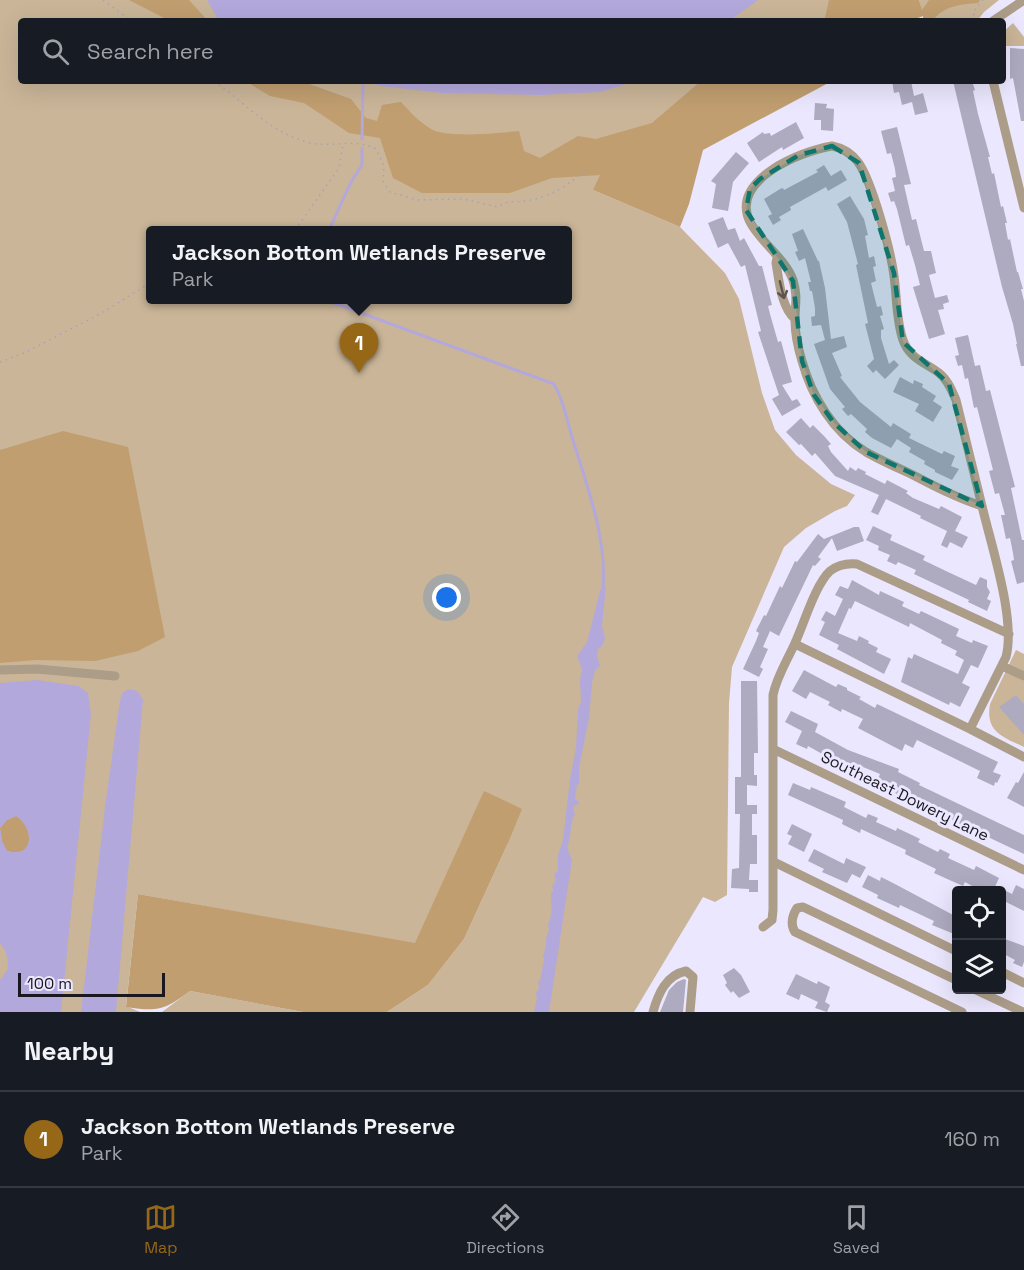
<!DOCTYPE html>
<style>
:root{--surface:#171b24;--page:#242831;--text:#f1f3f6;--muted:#9ea1a6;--line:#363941;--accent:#966717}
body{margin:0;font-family:"Space Grotesk",sans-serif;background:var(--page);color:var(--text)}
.controls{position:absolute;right:18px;bottom:18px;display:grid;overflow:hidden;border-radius:6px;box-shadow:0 6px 24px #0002}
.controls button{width:54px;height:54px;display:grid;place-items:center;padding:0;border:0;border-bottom:2px solid var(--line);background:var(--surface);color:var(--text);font:30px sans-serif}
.scale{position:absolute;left:18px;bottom:15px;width:147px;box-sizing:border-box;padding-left:6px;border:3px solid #19171f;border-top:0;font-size:16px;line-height:21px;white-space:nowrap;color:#19171f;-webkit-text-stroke:4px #ebe7fe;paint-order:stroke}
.you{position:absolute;left:447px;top:598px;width:21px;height:21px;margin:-15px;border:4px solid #fff;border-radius:50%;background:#1a73e8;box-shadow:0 0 0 9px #1a73e833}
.badge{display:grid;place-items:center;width:39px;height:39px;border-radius:50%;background:var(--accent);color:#fff;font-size:20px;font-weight:700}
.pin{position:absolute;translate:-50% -50px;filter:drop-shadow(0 2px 3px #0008)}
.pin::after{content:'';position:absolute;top:32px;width:21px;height:18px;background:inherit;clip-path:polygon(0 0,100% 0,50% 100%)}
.popup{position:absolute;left:146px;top:226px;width:426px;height:78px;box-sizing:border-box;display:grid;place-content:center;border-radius:6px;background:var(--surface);filter:drop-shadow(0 2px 4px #0005);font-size:20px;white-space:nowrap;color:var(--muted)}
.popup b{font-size:22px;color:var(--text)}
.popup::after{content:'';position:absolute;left:50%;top:100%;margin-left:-12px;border:12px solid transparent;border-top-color:var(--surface)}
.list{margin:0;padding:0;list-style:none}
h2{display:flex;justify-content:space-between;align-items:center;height:78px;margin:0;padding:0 24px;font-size:26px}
h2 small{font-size:20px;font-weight:400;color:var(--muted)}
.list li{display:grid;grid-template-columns:39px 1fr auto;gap:18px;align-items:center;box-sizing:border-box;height:96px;padding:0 24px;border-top:2px solid var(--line)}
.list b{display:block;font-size:22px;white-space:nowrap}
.list p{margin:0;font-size:20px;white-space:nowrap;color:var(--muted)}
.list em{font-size:20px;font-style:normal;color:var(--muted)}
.icon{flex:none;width:33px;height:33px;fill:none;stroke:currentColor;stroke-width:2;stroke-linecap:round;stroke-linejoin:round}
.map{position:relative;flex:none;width:1024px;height:1012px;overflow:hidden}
.search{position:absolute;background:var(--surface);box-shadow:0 6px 24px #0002;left:18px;right:18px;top:18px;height:66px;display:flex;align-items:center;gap:15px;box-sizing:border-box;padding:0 21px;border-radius:6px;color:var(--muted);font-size:22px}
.sheet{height:174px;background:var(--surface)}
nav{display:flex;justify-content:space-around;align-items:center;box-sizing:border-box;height:84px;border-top:2px solid var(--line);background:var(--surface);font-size:16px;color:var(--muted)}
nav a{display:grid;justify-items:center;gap:3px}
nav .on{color:var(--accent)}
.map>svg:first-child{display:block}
.green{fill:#cab598;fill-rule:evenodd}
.forest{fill:#c09e70}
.water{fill:#b3a8dc;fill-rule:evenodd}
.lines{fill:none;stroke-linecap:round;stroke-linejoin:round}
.stream{stroke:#b3a8dc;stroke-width:3}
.building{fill:#aeaac0}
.path{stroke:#a6a3b5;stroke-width:1.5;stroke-dasharray:1.5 4.5;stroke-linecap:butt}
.minor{stroke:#ac9d89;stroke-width:9}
.oneway{stroke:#5b534f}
.marked{fill:#0f766e;fill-opacity:0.2;stroke:#0f766e;stroke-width:4.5;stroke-dasharray:12 8;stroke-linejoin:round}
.labels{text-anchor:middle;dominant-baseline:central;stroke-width:6;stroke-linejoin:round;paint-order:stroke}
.street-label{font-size:16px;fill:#19171f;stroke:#ebe7fe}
</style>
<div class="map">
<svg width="1024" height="1012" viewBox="0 0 1024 1012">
<rect width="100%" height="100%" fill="#ebe7fe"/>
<path class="green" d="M0,0H908L870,21H21V81H762L593,190L680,227L725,273L739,299L762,393L775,430L796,455L831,484L855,495L847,506L835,511L806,528L784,547L732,667L729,703L727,895L715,902L703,897L634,1012H387L428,985L464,939L508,843L415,944L138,894L126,1006L140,1012H0ZM150,230H568V300H150Z
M919,0H999L984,12L977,21H924Z
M1013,23L1024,37V46H1003V32Z
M1016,650L1024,654V747C1003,737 985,732 990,704Z
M190,991L303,1012H162Z"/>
<path class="forest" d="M129,0H189L208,21H170Z
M829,0H919L922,10L929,0H980L978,3C962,4 942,6 933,21H924L923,16L910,21H822L825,18Z
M245,81H301L351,99L366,118L377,121L382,105L401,102C410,112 420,123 433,130C449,138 500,133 519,131L524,151L540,158L578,136L596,139L652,123L701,81H832L703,150L689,204L680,227L593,190L600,175L552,178L510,193H422L393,178L380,138L349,133L304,103L270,96Z
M63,431L128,447L165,637L138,651L95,661L36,660L0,663V450Z
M484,791L522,809L508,843L464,939L428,985L387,1012H303L190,991C164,1010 159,1012 126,1007L138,894L415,943Z
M16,816C35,828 35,859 7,851L2,842L0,828L7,820Z"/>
<path class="water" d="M207,0H758L729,21H219Z
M359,81H636L600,92L540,95L442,93L382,86Z
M604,586H606L602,626L605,639L602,646L598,649L597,656L600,666L595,670L592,683L589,718L579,768V783L577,785L575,799L580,803L573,807L575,814C569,824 572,836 567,847L572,860L549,1012H534L537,999L536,993L539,989L538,981H540L544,960L543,955C548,945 544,939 549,930L548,924C553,915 551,903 551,892L554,891L552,886L556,880L554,874L558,871V855L563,840L570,779L576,748L578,709L581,701L580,679L582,669L577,656L587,642L600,591Z
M37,680L79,686L88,693L91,714L61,1012H0V980L8,969C8,961 7,949 0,944V683ZM16,816C35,828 34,859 7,851L2,841L0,828L7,820Z
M129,689C137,690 140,692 143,700L116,1012H81L105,807L120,700L123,692Z"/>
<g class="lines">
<path class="stream" d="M362,139L363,82
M329,230L351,182L362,165V148
M326,300L554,384C563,399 567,420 572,437C587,487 607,536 603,589"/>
</g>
<path class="building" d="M1010,48L1024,49V121H1021L1013,78L1010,79Z
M892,81H911L914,96L923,93L928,112L915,115L912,102L902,105L899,92L894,93Z
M953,81H972L975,90L973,91L978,114L990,157H988L992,174L994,173L1001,207L1003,206L1007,223H1005L1008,240L1010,239L1017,272H1018L1023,289H1021L1024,301V366H1021L1016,344H1017L1013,324L1002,287Z
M815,103L827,104L826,108L834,109L833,131L821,130V120H814Z
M796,122L804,138L783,150L782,147L759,162L747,143L763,132L764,134L770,133L771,136Z
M897,127L911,184L904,185L912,220L916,219L924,251H931L936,273L929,275L935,298L947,295L949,302L943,304L944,309L938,310L945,334L929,339L913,287L920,285L915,265L909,245L906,246L897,209L894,201L891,202L888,193L895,191L892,178L896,177L895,169L891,153L887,154L881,131Z
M736,152L749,163L733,182L728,211L712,208L716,184L711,181Z
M824,165L831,176L841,170L847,180L828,191L826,187L790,207L791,210L779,217L781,220L773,225L768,216L772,214L764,199L780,189L783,188L784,190L818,172L816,170Z
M850,196L864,219L868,235L865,236L869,258L874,256L876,266L873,267L876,281L871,283L877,307L881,306L883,315L880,316L884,329L881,330V338L889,364L894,360L899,365L885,379L876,370L873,373L867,366L874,359L865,324L868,323L856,265L858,264L847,222L837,204Z
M723,217L728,230L735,228L740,241L744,238L759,266H762L772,305L768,306L770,314L778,342L781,341L792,382L782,385L792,401L797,399L801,405L782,416L772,399L779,395L758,332L761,331L745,265L741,267L728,243L718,248L708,223Z
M803,229L818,261H819L825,288L831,339L844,336L847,347L832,353L842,376L840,377L860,402L891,427L893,423L911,434L909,438L942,454L944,451L955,456L951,466L959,469L952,480L935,472V470L924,464L925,461L909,452L911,448L897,439L891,448L872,438L865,432L867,429L851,414L848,416L842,409L845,407L830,389L814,344L825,340L821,325L812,326L811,317L815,316V308L812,291H810L808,282H811L805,258L799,261L795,252L798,251L792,234Z
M968,335L975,366L980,365L986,391L990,390L1015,487L1011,488L1022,540H1024V582L1017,584L1011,561L1014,560L1013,553L1010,538L1006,539L1001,515H1005L999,493L995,494L989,471L993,470L977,407L974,408L968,378L965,379L962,365L958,366L955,356L959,355L955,338Z
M900,377L913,384L914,380L923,384L922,387L936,396L933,401L942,407L933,422L915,411L919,404L893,392Z
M801,418L810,428L813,425L824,436L831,444L828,446L831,452L848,471L850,467L856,471L858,468L866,472L865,474L885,484L887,480L908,491L906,493L913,498L939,509L941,506L962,517L955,531L968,537L962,548L950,542L947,548L941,545L947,531L920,518L921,516L886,499L878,515L871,512L879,495L835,476L815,453L812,456L801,444L799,445L786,432Z
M873,526L892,535L890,540L925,556L923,560L948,572L976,585L980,577L987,580V587L990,592L987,599L991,601L987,611L968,602L969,600L914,574L916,570L898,562L896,565L887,561L890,555L878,550L879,546L866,540Z
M854,527H859L864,541L837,551L832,538L818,557L821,559L815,566L813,565L779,636L770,631L763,647L768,649L760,667L763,669L759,677L743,669L756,641L759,633L756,631L764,615L766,616L780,586L782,588L795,561L797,562L818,534L824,539Z
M852,580L879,595L880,591L904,602L902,606L919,614L921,611L959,629L956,636L972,643L973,640L988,646L978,668L971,665L962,683L970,687L960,707L950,702L949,705L901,682L908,657L912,659L914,654L956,673L958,674L964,660L955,655L957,651L941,643L942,640L910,623L909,627L855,601L851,609L849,608L838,633L857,641L859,636L869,641L868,643L878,648L876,652L891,659L884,674L837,649L839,645L819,635L825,622L821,620L826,611L835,616L843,599L835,595L840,586L848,589Z
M804,670L836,687L838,684L847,688V690L861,697L859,699L875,708L877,704L998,762L993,772L1001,775L997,783L995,782L994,786L977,778L980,771L917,740L913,748L905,744L902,751L858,728L863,719L842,709L841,712L828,705L830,702L810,692L806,699L792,691Z
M741,681H757L758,753H754V775H757V786L747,785V805H757V814H752V835H757V864H750L749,880H758V892H749V889L731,888L732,869L739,868L740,814H735V777H741Z
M1016,695L1024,704V735L999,707Z
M791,711L818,724L815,732L848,750L899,769L898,772L920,783L919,785L1024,835V854L916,803L918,799L901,791L899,795L876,783L880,774L863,767L861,772L848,766L846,769L823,758L824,755L808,746L807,749L796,744L802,731L785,722Z
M1024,772V807L1007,798L1016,782L1018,783Z
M793,783L810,790L811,787L846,802L844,807L866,818L868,814L878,818L876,822L896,831L897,828L912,835L920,839L918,842L938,852L940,849L950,854L948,858L974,870L976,866L999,878L993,891H981L965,882L963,886L945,878L934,873L936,869L905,854L906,850L861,829L860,833L842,824L843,820L788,795Z
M792,824L812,834L804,852L788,844L792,836L787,834Z
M814,849L844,864L846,858L866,867L860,878L852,874L847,883L822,872L824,869L808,861Z
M868,875L880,881L881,877L893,883L957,917V928L954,934L932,925L934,921L900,905L899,908L877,898L878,895L862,887Z
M1016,885L1024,889V911L1002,900V889L1012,894Z
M1002,938L1024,946V962L1022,967L1013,963L1015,960L1002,953Z
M734,968L741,975L750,992L739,998L733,991L731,993L725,985L727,983L723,975Z
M796,974L817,984L818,981L830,987L825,1002L830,1005L827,1012L815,1008L818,1002L801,994L799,1000L786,994Z
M684,979L686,980L683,1012H660L669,990L677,982Z"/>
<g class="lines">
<path class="path" d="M103,0L132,21
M976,21L973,12L983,0
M214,81C244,102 271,133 307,142C330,149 354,137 376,149L384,166L383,181L390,192L417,200L464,199L498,207C511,199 511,203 525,201C551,197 568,186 586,169
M295,230L339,168L343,144
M0,362L24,353L100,314L150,283"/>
<path class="minor" d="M993,21L1024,0
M993,81L1024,208
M832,146C843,148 851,153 858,162C872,181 891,252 894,276C897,297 896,320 903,340C909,358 926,363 939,373C948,380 952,391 956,400L982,506C957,498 934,486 911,474C896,467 880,460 866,452C833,432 812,397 802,361C798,348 795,333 795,320C795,305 798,296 793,280C785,258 761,243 750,222C729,180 801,151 832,146Z
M777,258L776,263C779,280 781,307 795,319
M795,644L970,729L1024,757
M1002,666L1024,676
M0,670L37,669L115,676
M970,729L1006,657C1016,619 991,545 982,506
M773,749L1024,870
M774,862L956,951
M763,927L772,920L773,910V695C777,676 787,661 795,643C804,624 815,585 830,571C838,565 847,563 857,564L1009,634
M1002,972L1024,983
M956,980L803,907L797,908C792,916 790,924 795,932L962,1012
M976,990L1023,1012
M653,1012C658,994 666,975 686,971L693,977L690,1012"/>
</g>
<defs><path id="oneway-shaft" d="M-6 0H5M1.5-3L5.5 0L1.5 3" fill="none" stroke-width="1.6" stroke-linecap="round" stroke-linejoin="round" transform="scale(1.5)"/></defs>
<use class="oneway" href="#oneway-shaft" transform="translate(782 290) rotate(76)"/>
<path class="marked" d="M832,146L859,163L894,273L903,342L949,384L982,506L866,452L834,423L814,395L802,361L793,281L746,210L750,189L760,179L799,155Z"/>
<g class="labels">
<g class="street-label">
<text transform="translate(905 796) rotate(26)">Southeast Dowery Lane</text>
</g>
</g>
</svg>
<div class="controls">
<button><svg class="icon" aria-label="locate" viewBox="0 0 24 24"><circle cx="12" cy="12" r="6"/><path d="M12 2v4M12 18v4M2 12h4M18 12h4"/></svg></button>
<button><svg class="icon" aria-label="layers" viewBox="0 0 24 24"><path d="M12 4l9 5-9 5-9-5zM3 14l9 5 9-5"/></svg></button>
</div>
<div class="scale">100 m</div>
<div class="you"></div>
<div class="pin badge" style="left:359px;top:373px">1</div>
<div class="popup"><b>Jackson Bottom Wetlands Preserve</b>Park</div>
<div class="search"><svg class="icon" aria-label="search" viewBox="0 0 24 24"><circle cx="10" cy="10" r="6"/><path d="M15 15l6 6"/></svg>Search here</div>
</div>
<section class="sheet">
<h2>Nearby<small></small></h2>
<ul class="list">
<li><span class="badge">1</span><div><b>Jackson Bottom Wetlands Preserve</b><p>Park</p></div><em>160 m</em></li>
</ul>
</section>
<nav>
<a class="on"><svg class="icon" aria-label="map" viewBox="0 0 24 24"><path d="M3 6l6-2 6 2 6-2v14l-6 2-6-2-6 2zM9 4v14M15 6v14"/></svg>Map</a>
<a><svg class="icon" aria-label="directions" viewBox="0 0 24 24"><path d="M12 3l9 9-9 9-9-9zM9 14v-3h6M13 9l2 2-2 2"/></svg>Directions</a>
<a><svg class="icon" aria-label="saved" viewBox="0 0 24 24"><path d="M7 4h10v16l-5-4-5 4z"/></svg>Saved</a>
</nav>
